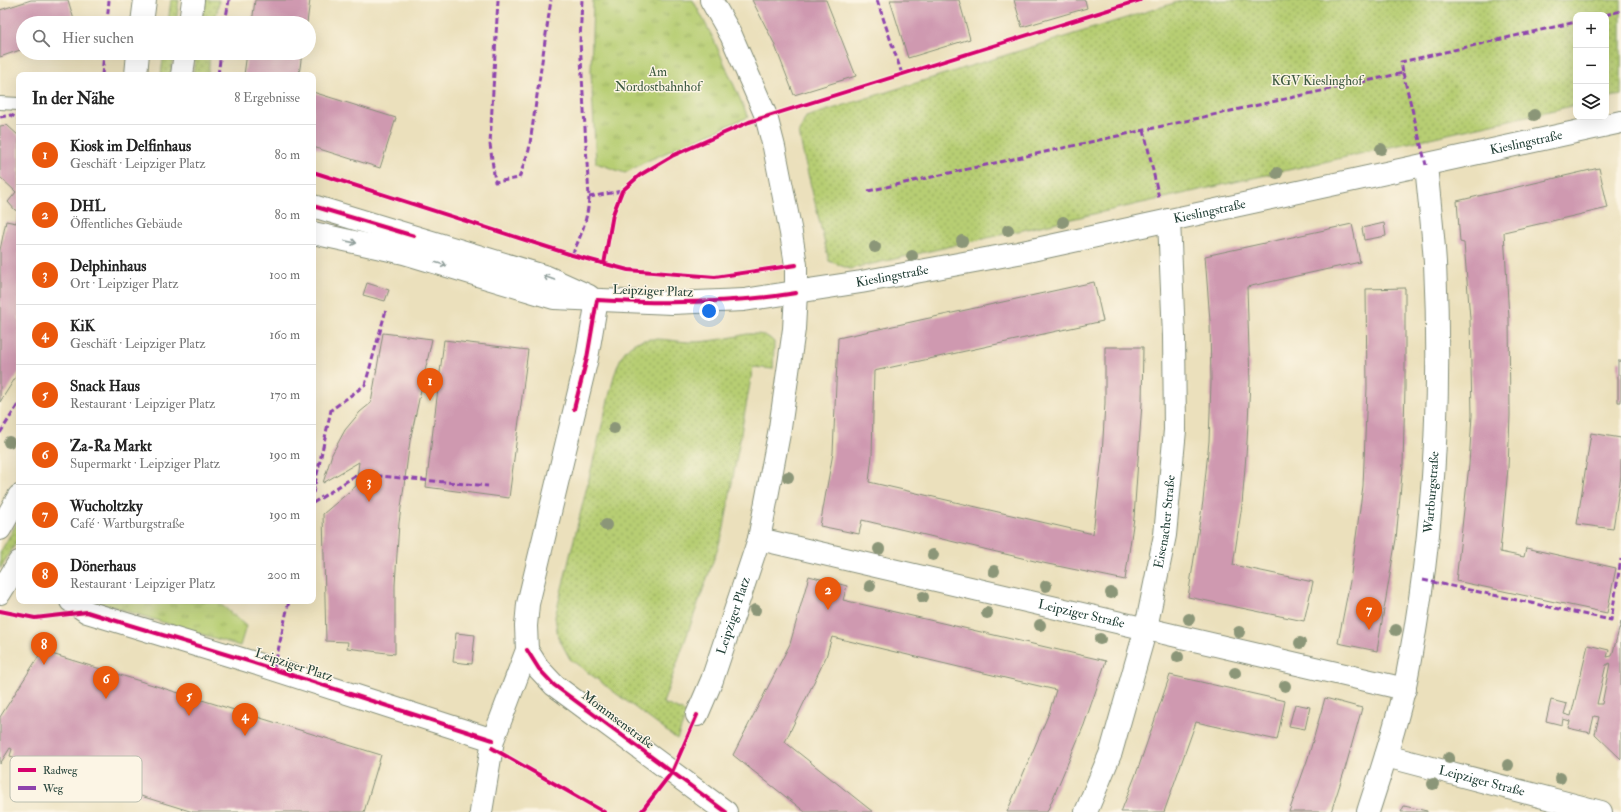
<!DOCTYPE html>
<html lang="de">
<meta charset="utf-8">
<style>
:root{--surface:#fff;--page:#f2f2f2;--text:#222;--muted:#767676;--line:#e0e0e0;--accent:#ea580c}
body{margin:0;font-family:"IM FELL Double Pica",serif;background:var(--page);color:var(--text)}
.controls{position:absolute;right:12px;top:12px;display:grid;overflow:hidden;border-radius:8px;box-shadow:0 4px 16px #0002}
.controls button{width:36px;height:36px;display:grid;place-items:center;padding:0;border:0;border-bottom:1px solid var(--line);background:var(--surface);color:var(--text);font:20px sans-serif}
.you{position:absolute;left:709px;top:311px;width:14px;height:14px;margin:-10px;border:3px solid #fff;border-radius:50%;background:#1a73e8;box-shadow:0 0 0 6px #1a73e833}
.badge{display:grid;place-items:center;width:26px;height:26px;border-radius:50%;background:var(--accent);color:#fff;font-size:13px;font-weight:700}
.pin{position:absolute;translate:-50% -33px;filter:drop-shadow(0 1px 2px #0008)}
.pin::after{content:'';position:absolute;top:21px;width:14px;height:12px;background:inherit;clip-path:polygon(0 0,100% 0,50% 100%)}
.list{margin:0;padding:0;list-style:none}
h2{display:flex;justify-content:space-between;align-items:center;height:52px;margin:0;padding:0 16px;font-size:17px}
h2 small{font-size:13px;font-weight:400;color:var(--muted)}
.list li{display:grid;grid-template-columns:26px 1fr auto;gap:12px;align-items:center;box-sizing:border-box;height:60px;padding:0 16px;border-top:1px solid var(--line)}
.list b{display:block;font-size:15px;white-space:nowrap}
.list p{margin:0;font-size:13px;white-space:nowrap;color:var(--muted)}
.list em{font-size:13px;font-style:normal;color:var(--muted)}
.icon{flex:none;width:22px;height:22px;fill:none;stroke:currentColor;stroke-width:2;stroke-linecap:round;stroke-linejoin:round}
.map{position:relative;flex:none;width:1621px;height:812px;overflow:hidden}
.search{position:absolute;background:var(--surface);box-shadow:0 4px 16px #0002;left:16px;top:16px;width:300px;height:44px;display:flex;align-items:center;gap:10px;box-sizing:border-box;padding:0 14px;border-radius:22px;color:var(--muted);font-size:15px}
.panel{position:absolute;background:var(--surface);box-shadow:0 4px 16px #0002;left:16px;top:72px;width:300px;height:532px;border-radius:8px}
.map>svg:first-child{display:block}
.grass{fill:url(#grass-dots);stroke:#6b8654}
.park{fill:url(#park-tufts);stroke:#6b8654}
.building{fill:#cf99b0;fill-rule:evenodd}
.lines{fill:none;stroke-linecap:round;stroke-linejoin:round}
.service-casing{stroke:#858e78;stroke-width:14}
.minor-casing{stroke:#858e78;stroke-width:24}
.tertiary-casing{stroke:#858e78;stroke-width:24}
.primary-casing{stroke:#858e78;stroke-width:24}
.service{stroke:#fff;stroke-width:12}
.minor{stroke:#fff;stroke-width:22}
.tertiary{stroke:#fff;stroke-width:22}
.primary{stroke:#fff;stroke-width:22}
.quiet{stroke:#8e44ad;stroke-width:3;stroke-dasharray:6 3;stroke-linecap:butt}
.cycleway-casing{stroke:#fcf5e5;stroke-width:6}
.cycleway{stroke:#d6006c;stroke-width:4}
.tree{fill:#8b9678}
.oneway{stroke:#8f9e9a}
.labels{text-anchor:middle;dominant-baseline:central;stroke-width:3;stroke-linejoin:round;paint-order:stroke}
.park-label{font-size:13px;fill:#3d5a41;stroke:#fcf5e5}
.street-label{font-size:13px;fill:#1f3d34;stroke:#fcf5e5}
.key{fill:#fcf5e5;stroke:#babeb0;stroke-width:1}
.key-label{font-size:11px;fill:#1f3d34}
</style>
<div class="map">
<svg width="1621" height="812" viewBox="0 0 1621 812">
<defs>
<pattern id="grass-dots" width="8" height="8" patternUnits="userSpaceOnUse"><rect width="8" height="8" fill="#b7ce73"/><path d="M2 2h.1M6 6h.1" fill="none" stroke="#94a85f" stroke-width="1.8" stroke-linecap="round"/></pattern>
<pattern id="park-tufts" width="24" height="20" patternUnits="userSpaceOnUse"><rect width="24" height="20" fill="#b7ce73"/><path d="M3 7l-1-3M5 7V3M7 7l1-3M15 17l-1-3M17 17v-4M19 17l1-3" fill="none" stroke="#94a85f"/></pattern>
</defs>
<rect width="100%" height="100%" fill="#fcf5e5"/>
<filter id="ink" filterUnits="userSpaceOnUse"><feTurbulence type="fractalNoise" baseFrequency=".025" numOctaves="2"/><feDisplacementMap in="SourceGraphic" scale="8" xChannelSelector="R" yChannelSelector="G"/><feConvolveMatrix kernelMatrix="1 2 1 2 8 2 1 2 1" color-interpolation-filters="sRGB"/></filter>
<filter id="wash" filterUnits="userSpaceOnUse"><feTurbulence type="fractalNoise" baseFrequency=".012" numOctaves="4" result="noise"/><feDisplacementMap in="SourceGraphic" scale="16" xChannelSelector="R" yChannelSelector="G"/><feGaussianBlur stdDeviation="0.9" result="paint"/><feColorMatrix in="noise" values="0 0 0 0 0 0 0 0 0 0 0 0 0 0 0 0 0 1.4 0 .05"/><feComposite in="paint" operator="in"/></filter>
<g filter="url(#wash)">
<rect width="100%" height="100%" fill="#ebe0bc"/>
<path class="grass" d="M171,0H179L176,23H168Z
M205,0H219L215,23H201Z
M1184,0H1621V95L1606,98V15H1576V105L850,269L829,261L803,153L799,132L806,117Z
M164,53H173L171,75H161Z
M196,53H210L208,75H193Z
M747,334C758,334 766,333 774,342L773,369L753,367L723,533L663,703L687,713L677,739L570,659L558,637L555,617L614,376C618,365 622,350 633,344C649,334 674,342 691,342C709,342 729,338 747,334Z
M19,519V538L0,569V553Z"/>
<path class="park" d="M593,0H693L713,38L748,117L649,160L625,173L596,163L591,72Z
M94,601H217L246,626L240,646Z"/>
<g id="blocks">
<path class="building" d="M31,0H68L75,23H23V49L0,57V10Z
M255,0H310L307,23H252Z
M752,0H826L856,76L794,95L774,43Z
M890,0H959L970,39L908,58Z
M1014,0H1085L1087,8L1022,27Z
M247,53H302L299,75H244Z
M313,92L396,118L380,168L313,147Z
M7,125L19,136V211L15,210L8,202L16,192L0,177V126Z
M1599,168L1608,208L1504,232L1509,318L1510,415L1508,468L1500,552L1524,557L1526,548L1616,568L1607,613L1456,581L1469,465L1472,415L1470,318L1464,243L1460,242L1457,201Z
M19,212V372L0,402V250L6,221L16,223Z
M1384,223L1386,236L1364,240L1362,228Z
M1352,224L1360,262L1247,287L1250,382L1247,442L1242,505L1233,565L1313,582L1304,621L1188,597L1203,501L1209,441L1211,382L1210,321L1205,256Z
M1094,282L1103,321L874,371L872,456L869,482L1093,534L1102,456L1105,403V347H1143L1142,403L1138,460L1134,518L1125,580L1043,563L862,520L859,534L820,526L833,453L838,338Z
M367,283L389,290L385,301L363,295Z
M1405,288V388L1403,464L1396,539L1377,651L1338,643L1350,581L1363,486L1367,388L1366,289Z
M383,333L432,339L410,441L399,523L395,585V654L347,648L348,642L326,641L323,514L356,486L359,462L323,483L332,454L345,430L360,412L371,403Z
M444,340L528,350L509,498L426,487Z
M1618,361H1621V402H1618Z
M1591,433L1621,438V476L1613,529L1577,524Z
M809,576L847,586L843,600L1106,661L1084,725L1047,812H1007L1049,713L1056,690L832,637L826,657L785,742L873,812H805L733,755L790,644Z
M1621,622V759L1595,734L1599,717L1594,716L1590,733L1568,728L1570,721L1563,719L1562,725L1546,721L1551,700L1567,704L1564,714L1571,716L1588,645L1609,650L1607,657L1612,656ZM1610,663L1602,704H1597L1606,665Z
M456,633L475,635L472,664L453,662Z
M42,651L381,755L364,812H193L10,756L12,749L10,748L0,764V717Z
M1170,675L1285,701L1277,740L1196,722L1164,812H1121L1139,766Z
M1325,698L1362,708L1345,769L1331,812H1289L1308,758Z
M1295,704L1310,707L1305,729L1289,726Z
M1404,806L1427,811V812H1401Z"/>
</g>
</g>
<g filter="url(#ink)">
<use href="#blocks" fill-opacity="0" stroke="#858e78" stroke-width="1"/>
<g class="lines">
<g class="service-casing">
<path id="service" d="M0,103L19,104"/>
</g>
<g class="minor-casing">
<g id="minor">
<path id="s1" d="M759,539L1405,689"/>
<path d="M71,601L87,612L248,661L493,740"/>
<path d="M527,650L539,669L554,685L726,812"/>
<path id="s2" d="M697,715L712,680L759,539L780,428L794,329L796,293V265L791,233L774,147L766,116L731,35L711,0"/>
<path id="s3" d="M1386,756L1601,812"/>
<path d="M481,812L493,740L527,650L526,626L528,604L587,358L597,300"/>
<path id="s4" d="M1086,812L1111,752L1146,628L1165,535L1175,430L1174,336L1169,220"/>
<path id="s5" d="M1368,812C1381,771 1395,731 1404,689C1409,670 1411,650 1415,631C1435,510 1441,385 1435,263C1433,230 1429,198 1426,165"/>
</g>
</g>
<g class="tertiary-casing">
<g id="tertiary">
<path d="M313,206L547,277L589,296"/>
<path id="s6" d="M313,233L404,253L554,298L672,303L744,300L861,282L1018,253L1621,122"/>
</g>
</g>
<g class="primary-casing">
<path id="primary" d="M142,23L145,0
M190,23L193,0
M136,75L138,53
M182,75L185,53
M0,529L19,496
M0,593L19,562"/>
</g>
<use href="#service" class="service"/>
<use href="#minor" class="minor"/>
<use href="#tertiary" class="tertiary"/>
<use href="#primary" class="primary"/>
<path class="quiet" d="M498,0L490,144L495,182L519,178L529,150L551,0
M877,0L902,74
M1605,15L1621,11
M107,23L109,0
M225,23L229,0
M1403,73L1426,165
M102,75L104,53
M218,75L221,53
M0,117L11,115L19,119
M1144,130L1159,198
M868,191L1403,73L1401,62L1576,22
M589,197L622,191
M572,255C581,236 588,218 589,197L580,41L582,0
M0,433L19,403
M313,493L331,410L365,385L386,310
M313,503L358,474L488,486
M1423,580L1611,620L1621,559
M274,669L289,601"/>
<g class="cycleway-casing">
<path id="cycleway" d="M313,172L572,255L628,270L715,277L796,265
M313,206L414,236
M604,264L613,214L622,191L640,175L672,156L749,122L1140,0
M574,409L587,358L597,300C664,304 730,304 796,293
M0,611L35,618L87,612L248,661L493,740
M527,650L539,669L554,685L726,812
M492,748L604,812
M641,812L672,772L697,715"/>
</g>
<use href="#cycleway" class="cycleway"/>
</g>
<g class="tree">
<circle cx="1534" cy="115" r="6"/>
<circle cx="1381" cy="149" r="6"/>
<circle cx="1277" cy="173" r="6"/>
<circle cx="1063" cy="222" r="6"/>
<circle cx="1008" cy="230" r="6"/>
<circle cx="962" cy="241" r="6"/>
<circle cx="875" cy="247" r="6"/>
<circle cx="912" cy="256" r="6"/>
<circle cx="614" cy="428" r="6"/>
<circle cx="9" cy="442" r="6"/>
<circle cx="788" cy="477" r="6"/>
<circle cx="606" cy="525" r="6"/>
<circle cx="879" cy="549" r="6"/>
<circle cx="933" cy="555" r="6"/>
<circle cx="994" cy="571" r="6"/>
<circle cx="870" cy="586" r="6"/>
<circle cx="1046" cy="586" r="6"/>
<circle cx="1111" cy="593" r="6"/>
<circle cx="923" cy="597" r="6"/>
<circle cx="755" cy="610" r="6"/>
<circle cx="987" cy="613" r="6"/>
<circle cx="1189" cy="619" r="6"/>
<circle cx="1040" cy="625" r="6"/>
<circle cx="1396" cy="630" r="6"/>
<circle cx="1239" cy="632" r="6"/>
<circle cx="1100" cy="639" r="6"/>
<circle cx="1300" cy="643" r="6"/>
<circle cx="1178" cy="657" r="6"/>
<circle cx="1235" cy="673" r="6"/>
<circle cx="1285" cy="686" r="6"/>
<circle cx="1449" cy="758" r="6"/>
<circle cx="1508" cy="765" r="6"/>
<circle cx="1560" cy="778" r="6"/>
<circle cx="1433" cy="784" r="6"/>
</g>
<defs><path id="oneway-shaft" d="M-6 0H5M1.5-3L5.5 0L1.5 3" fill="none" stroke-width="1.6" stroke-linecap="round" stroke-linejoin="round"/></defs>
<g class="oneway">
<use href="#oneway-shaft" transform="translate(351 242) rotate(11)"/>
<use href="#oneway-shaft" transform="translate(441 264) rotate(17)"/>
<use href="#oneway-shaft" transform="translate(549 278) rotate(-160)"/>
</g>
</g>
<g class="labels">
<g class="park-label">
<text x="658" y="72">Am<tspan x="658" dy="15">Nordostbahnhof</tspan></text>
<text x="1317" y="81">KGV Kieslinghof</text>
</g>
<g class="street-label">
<text stroke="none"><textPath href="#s6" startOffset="1238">Kieslingstraße</textPath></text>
<text stroke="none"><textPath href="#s6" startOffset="914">Kieslingstraße</textPath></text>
<text stroke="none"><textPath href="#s6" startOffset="590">Kieslingstraße</textPath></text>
<text transform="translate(653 291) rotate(2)">Leipziger Platz</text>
<text stroke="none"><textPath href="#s5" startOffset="327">Wartburgstraße</textPath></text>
<text stroke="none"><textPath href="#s4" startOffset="302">Eisenacher Straße</textPath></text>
<text stroke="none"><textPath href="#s1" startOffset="331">Leipziger Straße</textPath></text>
<text stroke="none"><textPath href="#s2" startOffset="106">Leipziger Platz</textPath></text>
<text transform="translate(294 665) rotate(18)">Leipziger Platz</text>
<text transform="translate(618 720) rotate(37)">Mommsenstraße</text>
<text stroke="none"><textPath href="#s3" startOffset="99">Leipziger Straße</textPath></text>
</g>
</g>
<rect x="10" y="756" width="132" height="46" rx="6" class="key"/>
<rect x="18" y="768" width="18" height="4" fill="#d6006c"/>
<rect x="18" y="786" width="18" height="4" fill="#8e44ad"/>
<g class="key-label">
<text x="43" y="774">Radweg</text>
<text x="43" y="792">Weg</text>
</g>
</svg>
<div class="controls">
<button>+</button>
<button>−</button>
<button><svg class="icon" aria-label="layers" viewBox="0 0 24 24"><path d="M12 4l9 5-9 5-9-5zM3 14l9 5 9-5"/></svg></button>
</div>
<div class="you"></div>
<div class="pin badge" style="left:430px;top:401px">1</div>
<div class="pin badge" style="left:828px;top:610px">2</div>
<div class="pin badge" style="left:369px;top:502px">3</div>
<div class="pin badge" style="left:245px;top:736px">4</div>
<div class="pin badge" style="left:189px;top:716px">5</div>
<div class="pin badge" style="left:106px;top:699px">6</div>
<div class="pin badge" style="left:1369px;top:630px">7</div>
<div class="pin badge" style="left:44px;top:665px">8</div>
<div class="search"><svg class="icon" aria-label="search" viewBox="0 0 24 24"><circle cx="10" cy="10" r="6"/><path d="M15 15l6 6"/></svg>Hier suchen</div>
<section class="panel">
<h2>In der Nähe<small>8 Ergebnisse</small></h2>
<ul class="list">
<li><span class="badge">1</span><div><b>Kiosk im Delfinhaus</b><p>Geschäft · Leipziger Platz</p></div><em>80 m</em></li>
<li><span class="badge">2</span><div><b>DHL</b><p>Öffentliches Gebäude</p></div><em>80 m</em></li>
<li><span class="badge">3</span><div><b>Delphinhaus</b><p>Ort · Leipziger Platz</p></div><em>100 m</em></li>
<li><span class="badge">4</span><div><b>KiK</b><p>Geschäft · Leipziger Platz</p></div><em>160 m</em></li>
<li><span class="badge">5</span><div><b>Snack Haus</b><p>Restaurant · Leipziger Platz</p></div><em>170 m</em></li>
<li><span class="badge">6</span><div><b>Za-Ra Markt</b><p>Supermarkt · Leipziger Platz</p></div><em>190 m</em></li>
<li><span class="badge">7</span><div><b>Wucholtzky</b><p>Café · Wartburgstraße</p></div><em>190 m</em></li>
<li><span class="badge">8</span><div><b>Dönerhaus</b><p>Restaurant · Leipziger Platz</p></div><em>200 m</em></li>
</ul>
</section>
</div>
